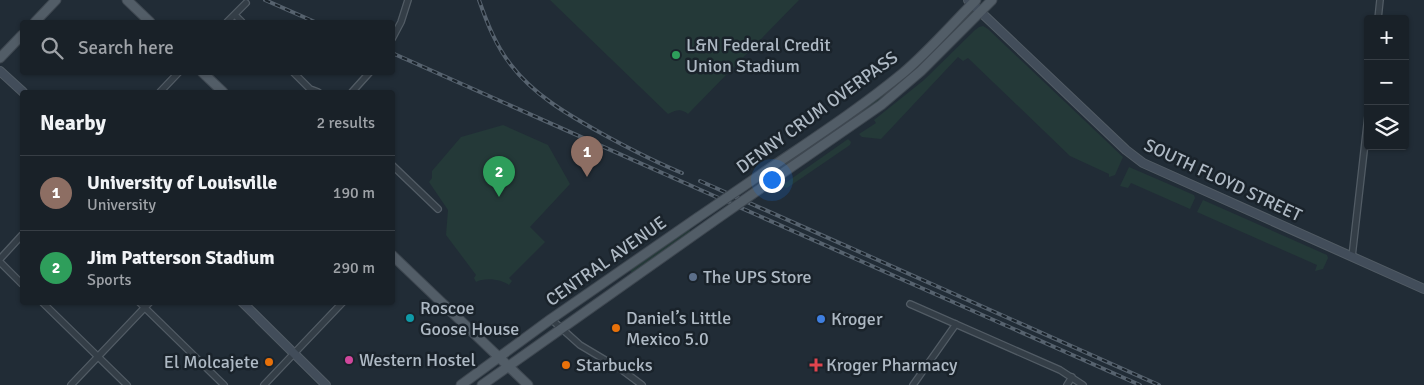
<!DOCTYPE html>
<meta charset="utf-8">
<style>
:root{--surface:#192128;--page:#222930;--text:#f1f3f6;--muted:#9fa3a8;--line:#373e45;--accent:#db2777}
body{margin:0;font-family:Signika,sans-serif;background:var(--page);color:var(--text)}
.controls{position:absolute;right:15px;top:15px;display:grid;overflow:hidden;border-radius:5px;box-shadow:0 1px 4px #0004}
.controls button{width:45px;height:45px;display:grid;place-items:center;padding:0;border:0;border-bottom:1px solid var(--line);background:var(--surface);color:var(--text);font:25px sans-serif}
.you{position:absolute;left:771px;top:179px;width:18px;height:18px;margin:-12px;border:4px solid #fff;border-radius:50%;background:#1a73e8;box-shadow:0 0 0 8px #1a73e833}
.badge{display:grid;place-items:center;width:32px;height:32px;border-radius:50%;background:var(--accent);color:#fff;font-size:16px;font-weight:700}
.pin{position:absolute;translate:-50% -41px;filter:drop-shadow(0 1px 2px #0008)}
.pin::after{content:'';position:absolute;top:26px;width:18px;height:15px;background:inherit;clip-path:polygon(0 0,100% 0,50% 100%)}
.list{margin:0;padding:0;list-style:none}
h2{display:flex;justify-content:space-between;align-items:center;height:65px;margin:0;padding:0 20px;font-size:21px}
h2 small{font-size:16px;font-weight:400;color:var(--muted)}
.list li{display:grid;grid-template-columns:32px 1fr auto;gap:15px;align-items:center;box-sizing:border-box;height:75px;padding:0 20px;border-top:1px solid var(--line)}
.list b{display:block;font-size:19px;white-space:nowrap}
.list p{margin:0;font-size:16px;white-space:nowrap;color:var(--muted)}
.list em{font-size:16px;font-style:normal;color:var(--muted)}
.icon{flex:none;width:28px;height:28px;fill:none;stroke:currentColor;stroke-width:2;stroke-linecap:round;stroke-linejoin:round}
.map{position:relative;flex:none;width:1424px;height:385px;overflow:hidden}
.search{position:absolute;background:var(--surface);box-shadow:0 1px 4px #0004;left:20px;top:20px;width:375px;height:55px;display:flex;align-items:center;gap:12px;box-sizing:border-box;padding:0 18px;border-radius:5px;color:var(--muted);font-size:19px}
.panel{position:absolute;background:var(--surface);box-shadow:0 1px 4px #0004;left:20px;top:90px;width:375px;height:215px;border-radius:5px}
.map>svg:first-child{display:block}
.green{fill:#243938}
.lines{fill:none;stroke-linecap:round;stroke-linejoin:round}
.street-casing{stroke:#525c65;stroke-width:8}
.secondary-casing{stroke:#525c65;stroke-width:10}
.primary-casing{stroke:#3e4750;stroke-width:11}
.street{stroke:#343e47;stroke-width:5.5}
.secondary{stroke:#424d5a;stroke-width:8}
.primary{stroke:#525d67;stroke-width:9}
.rail-casing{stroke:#56626e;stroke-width:4}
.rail{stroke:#1a232b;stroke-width:2;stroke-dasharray:5.5;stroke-linecap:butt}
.primary-bridge-casing{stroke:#3e4750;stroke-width:11;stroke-linecap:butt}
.primary-bridge{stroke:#525d67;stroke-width:9}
.leisure-dot{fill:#2e9e5b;stroke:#1a232b;stroke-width:2}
.service-dot{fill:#5c6f8a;stroke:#1a232b;stroke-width:2}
.culture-dot{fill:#0f9aa8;stroke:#1a232b;stroke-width:2}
.shop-dot{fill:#3f7fe0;stroke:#1a232b;stroke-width:2}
.food-dot{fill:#e8710a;stroke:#1a232b;stroke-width:2}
.hotel-dot{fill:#d1479c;stroke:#1a232b;stroke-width:2}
.health-dot{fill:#e0444e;stroke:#1a232b;stroke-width:2}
.labels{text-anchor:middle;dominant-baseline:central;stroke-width:5;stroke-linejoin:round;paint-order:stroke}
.poi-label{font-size:18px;fill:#aeb9c4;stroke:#1a232b;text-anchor:start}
.street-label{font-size:18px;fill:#aeb9c4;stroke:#1a232b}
</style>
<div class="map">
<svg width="1424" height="385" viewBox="0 0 1424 385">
<rect width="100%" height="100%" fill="#212c36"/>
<path class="green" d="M550,0H799L688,114C681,108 676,110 668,114Z
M983,26L988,29L1123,157L1115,175L1109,177V174L1070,156L968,58L963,61L958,57L881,139L862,137L859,134L876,123L874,120L924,80L975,30L979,27Z
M897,83L900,85L883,99L781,171L779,167L865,108Z
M503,125L548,145L570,184L530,227L545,242L509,278L512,281L509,285C502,279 484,277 476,282L474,278L476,275L446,235L448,210L429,182L432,178V171L461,137Z
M848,139L851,142L850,145L787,188L781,186Z
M1129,167L1194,195L1195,198L1190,209L1131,183L1128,188L1120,186Z
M1203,200L1327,255L1328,258L1323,269L1315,271L1317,265L1197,212Z
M689,229L691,232L632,273L630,270Z"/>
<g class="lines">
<g class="street-casing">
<path id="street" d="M235,15L242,22
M1378,19L1380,0
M227,22L246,3
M392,39L401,22L408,0
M293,72L310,89L318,92
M160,92L179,72
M352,92L370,72
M392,165L438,209
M1352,257L1368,116
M0,259L22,235
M0,262L22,284
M42,302L127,385
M139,302L224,385
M910,304L1060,370L1083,385
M551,319L580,345L622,370L642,385
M71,385L150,302
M264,385L343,302
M913,385L956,324
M1067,385L1072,377"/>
</g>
<g class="secondary-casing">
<path id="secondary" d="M968,0L1126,150L1143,163L1424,289
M0,71L23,92
M242,302L326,385"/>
</g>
<g class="primary-casing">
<path id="primary" d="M127,0L150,22
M35,22L56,0
M0,58L22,35
M202,72L223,92
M760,175C808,142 858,110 903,73C929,51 952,24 976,0
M774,179L881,105L921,71L992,0
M392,255L528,385
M461,385L551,319L697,218
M482,385L711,223"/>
</g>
<use href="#street" class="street"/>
<use href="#secondary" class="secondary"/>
<use href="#primary" class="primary"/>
<g class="rail-casing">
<path id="rail" d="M265,0L315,22
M479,0C487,23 496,46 511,65C534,95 567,114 599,132C626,147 653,161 682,173
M392,53L1140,385
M700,181L1159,385"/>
</g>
<use href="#rail" class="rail"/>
<g class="primary-bridge-casing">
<path id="primary-bridge" d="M697,218L760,175
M711,223L774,179"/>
</g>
<use href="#primary-bridge" class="primary-bridge"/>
</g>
<circle class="leisure-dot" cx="676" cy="55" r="5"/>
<circle class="service-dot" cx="693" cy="277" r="5"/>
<circle class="culture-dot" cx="410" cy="318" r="5"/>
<circle class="shop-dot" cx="821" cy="319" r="5"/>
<g class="food-dot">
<circle cx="616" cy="328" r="5"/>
<circle cx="269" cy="362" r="5"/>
<circle cx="566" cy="365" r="5"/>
</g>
<circle class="hotel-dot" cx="349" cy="360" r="5"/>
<path class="health-dot" d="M813.5 357.5h5v5h5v5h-5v5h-5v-5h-5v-5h5z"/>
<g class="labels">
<g class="poi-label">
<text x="686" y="45">L&amp;N Federal Credit<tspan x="686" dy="21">Union Stadium</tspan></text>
<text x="703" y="277">The UPS Store</text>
<text x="420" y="308">Roscoe<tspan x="420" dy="21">Goose House</tspan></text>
<text x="626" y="318">Daniel’s Little<tspan x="626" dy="21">Mexico 5.0</tspan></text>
<text x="831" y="319">Kroger</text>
<text x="359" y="360">Western Hostel</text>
<text x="259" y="362" text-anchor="end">El Molcajete</text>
<text x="576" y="365">Starbucks</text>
<text x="826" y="365">Kroger Pharmacy</text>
</g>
<g class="street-label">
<text transform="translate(817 112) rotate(-36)">DENNY CRUM OVERPASS</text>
<text transform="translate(1223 180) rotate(25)">SOUTH FLOYD STREET</text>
<text transform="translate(606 261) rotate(-35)">CENTRAL AVENUE</text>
</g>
</g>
</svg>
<div class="controls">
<button>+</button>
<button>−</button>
<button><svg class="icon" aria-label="layers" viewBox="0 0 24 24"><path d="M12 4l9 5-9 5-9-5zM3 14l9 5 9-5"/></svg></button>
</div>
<div class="you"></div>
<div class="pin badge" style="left:587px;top:177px;background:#8d6e63">1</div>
<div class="pin badge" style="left:499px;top:197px;background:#2e9e5b">2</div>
<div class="search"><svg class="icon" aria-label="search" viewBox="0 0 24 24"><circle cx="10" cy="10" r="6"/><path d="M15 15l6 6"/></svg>Search here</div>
<section class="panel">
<h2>Nearby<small>2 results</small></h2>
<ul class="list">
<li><span class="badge" style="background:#8d6e63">1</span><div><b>University of Louisville</b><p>University</p></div><em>190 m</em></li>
<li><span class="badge" style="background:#2e9e5b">2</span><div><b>Jim Patterson Stadium</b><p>Sports</p></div><em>290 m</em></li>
</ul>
</section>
</div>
